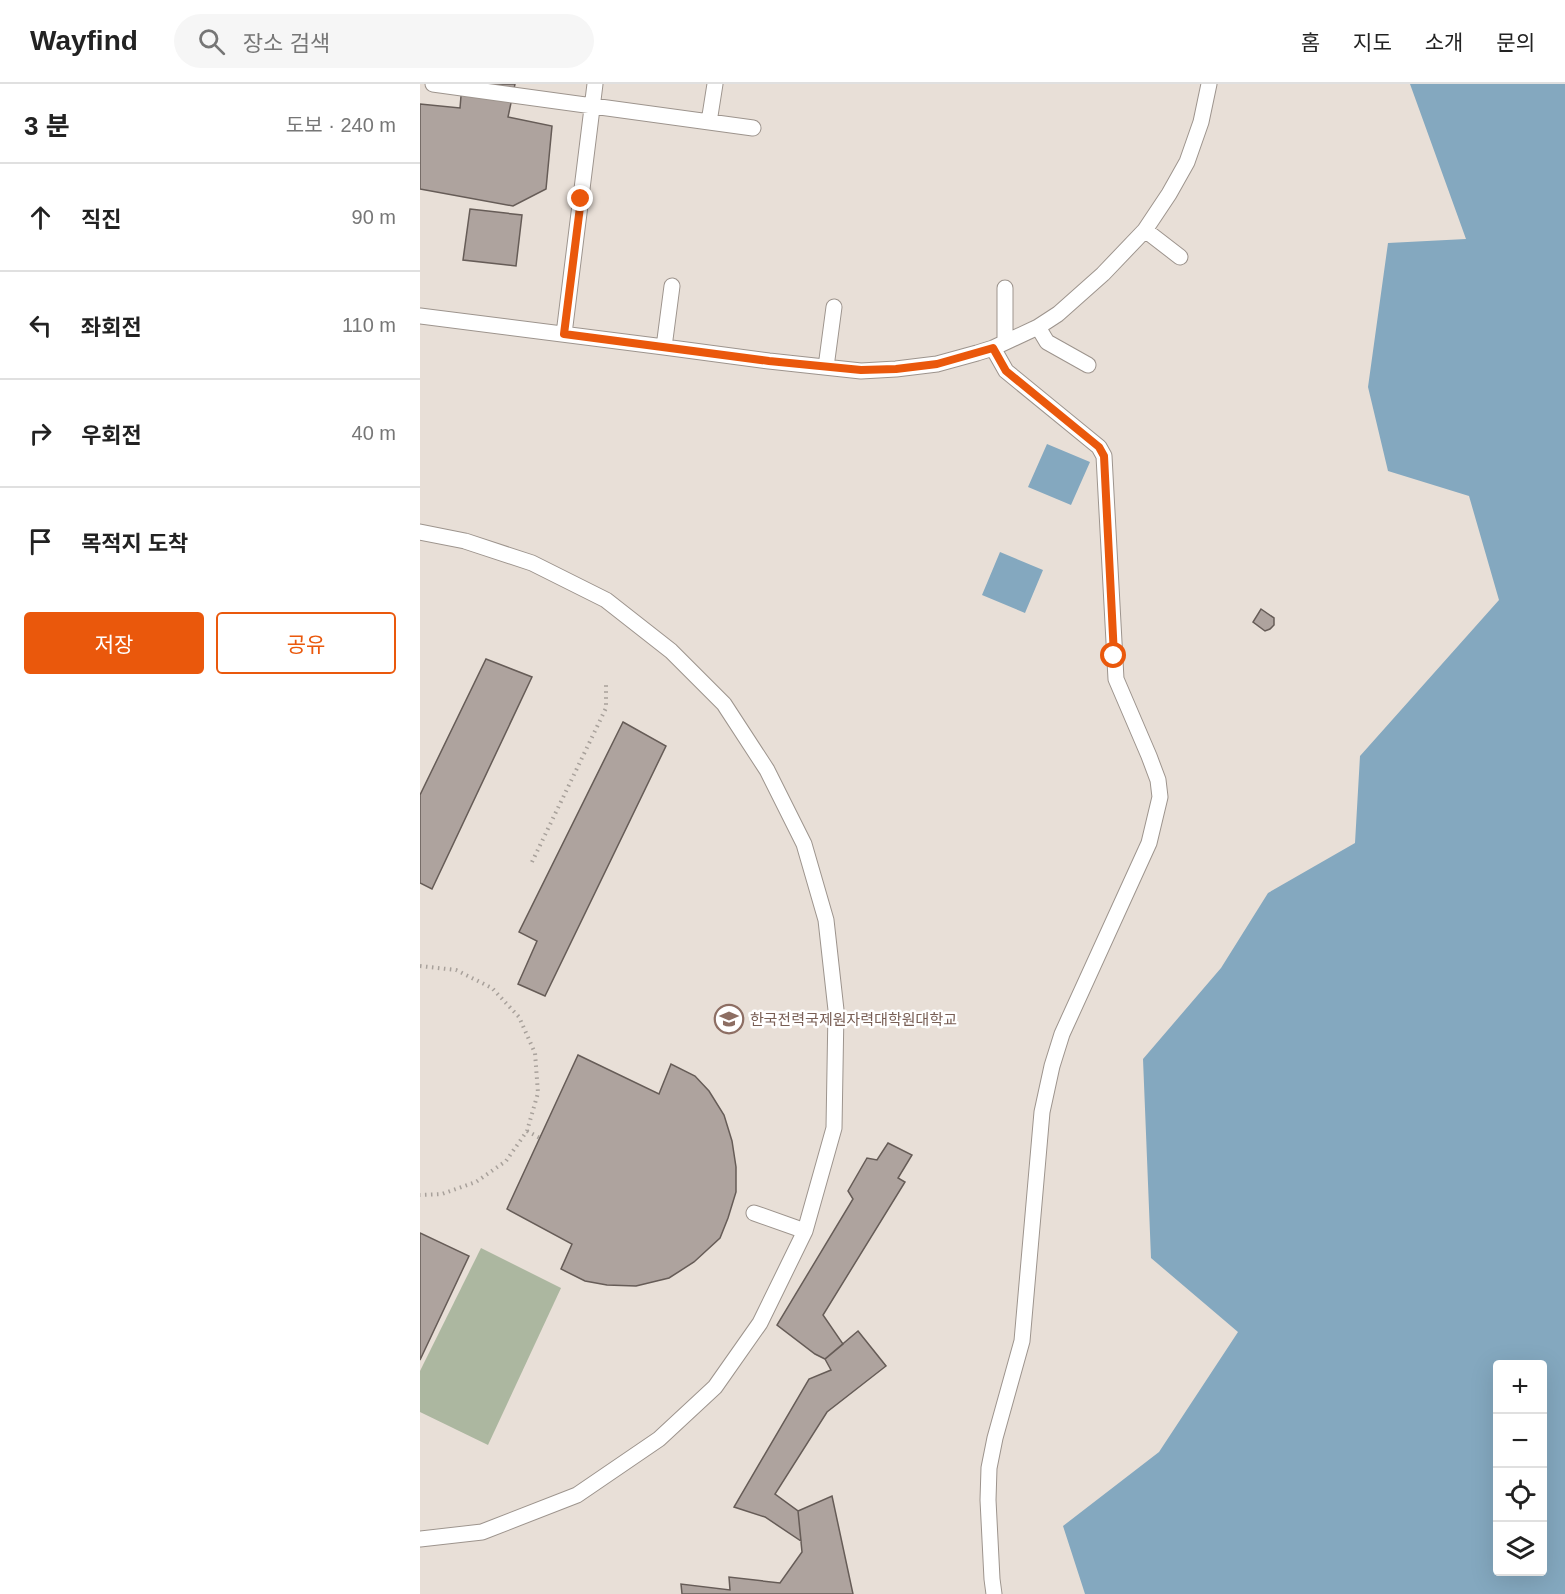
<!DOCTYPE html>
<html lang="ko">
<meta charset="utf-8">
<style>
:root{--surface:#fff;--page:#f6f6f6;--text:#222;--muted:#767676;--line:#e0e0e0;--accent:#ea580c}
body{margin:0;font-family:Helvetica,"Noto Sans KR",sans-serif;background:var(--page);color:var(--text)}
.controls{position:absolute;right:18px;bottom:18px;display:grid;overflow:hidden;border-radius:6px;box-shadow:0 6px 24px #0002}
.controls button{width:54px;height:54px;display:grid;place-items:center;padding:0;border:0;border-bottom:2px solid var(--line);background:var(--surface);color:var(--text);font:30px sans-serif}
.stop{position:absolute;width:18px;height:18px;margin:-14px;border:4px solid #ea580c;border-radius:50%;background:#fff}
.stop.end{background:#ea580c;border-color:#fff;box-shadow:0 2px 6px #0008}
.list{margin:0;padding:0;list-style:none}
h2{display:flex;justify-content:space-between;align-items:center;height:78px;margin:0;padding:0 24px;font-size:26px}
h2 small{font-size:20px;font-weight:400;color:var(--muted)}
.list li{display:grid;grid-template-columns:39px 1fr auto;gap:18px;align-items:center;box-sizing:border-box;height:108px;padding:0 24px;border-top:2px solid var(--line)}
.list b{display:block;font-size:22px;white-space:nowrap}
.list em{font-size:20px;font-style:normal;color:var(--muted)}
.actions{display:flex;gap:12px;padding:18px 24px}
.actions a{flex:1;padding:14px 0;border:2px solid var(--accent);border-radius:6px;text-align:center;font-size:21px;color:var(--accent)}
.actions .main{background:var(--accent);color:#fff}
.icon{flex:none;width:33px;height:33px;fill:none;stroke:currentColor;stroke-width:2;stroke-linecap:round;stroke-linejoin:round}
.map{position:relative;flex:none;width:1145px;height:1510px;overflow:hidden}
header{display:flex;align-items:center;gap:36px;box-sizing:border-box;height:84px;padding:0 30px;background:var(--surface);border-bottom:2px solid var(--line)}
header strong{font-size:28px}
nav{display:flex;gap:33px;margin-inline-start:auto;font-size:21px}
.search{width:420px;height:54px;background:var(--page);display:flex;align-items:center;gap:15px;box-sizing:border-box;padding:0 21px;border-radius:33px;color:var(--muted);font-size:22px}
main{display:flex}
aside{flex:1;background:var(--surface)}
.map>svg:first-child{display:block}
.green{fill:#acb7a0}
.water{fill:#84a8bf;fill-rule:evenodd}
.building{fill:#aea39e;stroke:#665c57;stroke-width:1.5}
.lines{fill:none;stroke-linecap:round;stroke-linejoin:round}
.lane-casing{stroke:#9d948d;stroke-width:17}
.path{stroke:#a8a19b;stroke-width:4;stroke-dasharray:1.5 4.5;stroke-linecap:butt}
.lane{stroke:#fff;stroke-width:15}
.route{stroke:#ea580c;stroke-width:8}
.labels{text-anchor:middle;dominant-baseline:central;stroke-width:5;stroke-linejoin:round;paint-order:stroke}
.education-label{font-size:15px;fill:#785e54;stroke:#fff;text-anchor:start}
</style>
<header>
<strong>Wayfind</strong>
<div class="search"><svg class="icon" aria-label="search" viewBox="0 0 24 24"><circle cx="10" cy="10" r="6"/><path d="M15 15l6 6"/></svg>장소 검색</div>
<nav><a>홈</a><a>지도</a><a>소개</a><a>문의</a></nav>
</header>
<main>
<aside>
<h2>3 분<small>도보 · 240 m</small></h2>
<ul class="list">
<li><svg class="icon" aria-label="ahead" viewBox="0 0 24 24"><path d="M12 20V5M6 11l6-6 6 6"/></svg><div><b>직진</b></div><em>90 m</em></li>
<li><svg class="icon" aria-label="left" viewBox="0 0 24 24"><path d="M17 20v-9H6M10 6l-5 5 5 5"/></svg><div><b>좌회전</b></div><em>110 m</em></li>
<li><svg class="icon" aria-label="right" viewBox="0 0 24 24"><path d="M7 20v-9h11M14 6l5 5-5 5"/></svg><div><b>우회전</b></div><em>40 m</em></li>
<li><svg class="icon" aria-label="arrive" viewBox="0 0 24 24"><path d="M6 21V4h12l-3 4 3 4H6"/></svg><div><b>목적지 도착</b></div></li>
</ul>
<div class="actions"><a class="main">저장</a><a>공유</a></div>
</aside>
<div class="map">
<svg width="1145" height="1510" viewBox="0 0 1145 1510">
<rect width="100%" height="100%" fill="#e8dfd7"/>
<path class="green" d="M61,1164L141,1204L68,1361L0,1328V1287Z"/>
<path class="water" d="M990,0H1145V1510H665L643,1442L739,1368L818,1248L731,1174L723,975L801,884L848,809L935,759L940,672L1079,516L1049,412L968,387L948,303L968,159L1046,155ZM1078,1280H1122V1488H1078Z
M627,360L670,378L651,421L608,403Z
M580,468L623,486L605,529L562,511Z"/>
<path class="building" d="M42,0H95L88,33L132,42L126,105L93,122L0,105V20L40,24Z
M50,125L102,131L96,182L43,176Z
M841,525L854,534V541L850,545L845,547L833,538Z
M66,575L112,593L12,805L0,799V711Z
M203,638L246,662L125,912L98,900L117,857L99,848Z
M158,971L239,1010L251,980L275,992L289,1007L304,1031L312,1057L316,1083V1108L308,1134L300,1154L274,1178L249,1194L216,1202L187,1201L165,1197L141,1185L152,1160L87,1125Z
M468,1059L492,1071L478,1094L485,1098L403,1231L423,1260L405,1275L395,1270L357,1241L433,1115L428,1107L447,1074L457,1076Z
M0,1149L49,1172L0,1276Z
M438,1247L466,1282L407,1328L355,1410L378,1427L381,1457L345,1433L314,1423L389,1295L411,1286L405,1275Z
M412,1412L433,1510H262L261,1500L310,1506L309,1493L360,1499L382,1468L378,1427Z"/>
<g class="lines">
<g class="lane-casing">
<path id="lane" d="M13,0L333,44
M289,38L295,0
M725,146L760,173
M585,204V257
M0,232L244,263L349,277L441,287L476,285L517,280L557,269L573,264L618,243L638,230L683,190L725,146L749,110L767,78L781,38L789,0
M618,243L627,258L668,281
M144,250L175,0
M244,263L252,202
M573,264L586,287L679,363L684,372L696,595L729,672L738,696L740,713L729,759L642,950L632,982L622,1028L602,1257L575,1354L569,1384L568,1416L572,1495L574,1510
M406,283L414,223
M0,448L45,457L112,479L186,516L251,567L304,620L347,686L384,760L406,836L416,926L414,1044L385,1147L340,1239L295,1303L239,1355L157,1411L62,1448L0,1455
M334,1129L385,1147"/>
</g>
<path class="path" d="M112,778L186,624V600
M0,882L36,886L72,904L99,933L115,969L118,1009L107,1047L86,1077L56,1098L22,1110L0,1111
M107,1047L120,1054"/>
<use href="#lane" class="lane"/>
</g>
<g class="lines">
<path class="route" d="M161,115L144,250L349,277L441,286L476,285L517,280L573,264L586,287L679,363L684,372L694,572"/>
</g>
<defs>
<g id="university-ring" transform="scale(1.5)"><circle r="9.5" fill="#fff" stroke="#8d6e63" stroke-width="1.5"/><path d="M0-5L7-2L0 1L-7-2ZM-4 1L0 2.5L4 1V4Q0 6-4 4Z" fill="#8d6e63"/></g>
</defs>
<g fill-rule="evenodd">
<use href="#university-ring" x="309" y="935"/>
</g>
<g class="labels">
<g class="education-label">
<text x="330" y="935">한국전력국제원자력대학원대학교</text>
</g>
</g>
</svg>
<div class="controls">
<button>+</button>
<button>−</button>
<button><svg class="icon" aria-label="locate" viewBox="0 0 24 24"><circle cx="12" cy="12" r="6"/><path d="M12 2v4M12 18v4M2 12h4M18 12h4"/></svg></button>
<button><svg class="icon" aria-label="layers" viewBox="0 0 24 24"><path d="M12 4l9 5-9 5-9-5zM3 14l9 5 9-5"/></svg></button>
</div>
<div class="stop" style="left:694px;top:572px"></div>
<div class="stop end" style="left:161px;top:115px"></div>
</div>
</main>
